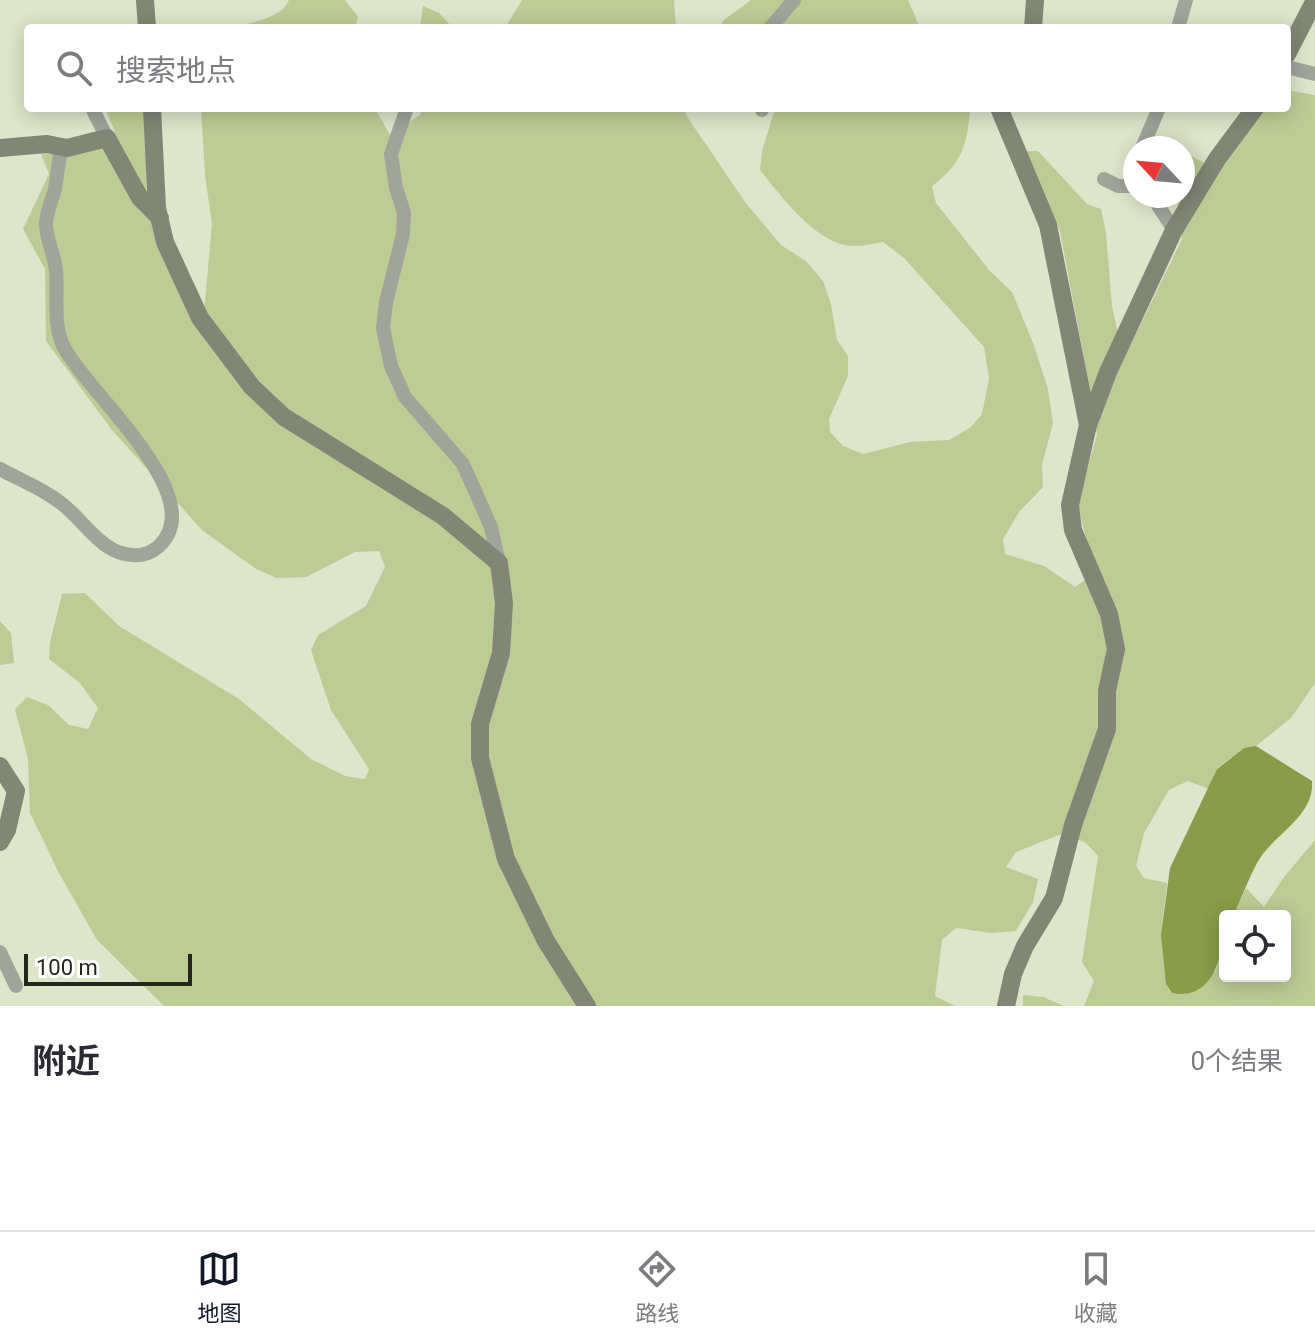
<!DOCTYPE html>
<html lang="zh">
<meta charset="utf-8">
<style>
:root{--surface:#fff;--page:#f2f2f3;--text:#2b2b33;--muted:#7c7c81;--line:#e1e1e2;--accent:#111827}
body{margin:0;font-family:Roboto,"Noto Sans SC",sans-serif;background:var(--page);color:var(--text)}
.controls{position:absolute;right:24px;bottom:24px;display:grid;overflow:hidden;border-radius:8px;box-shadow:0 4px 20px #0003}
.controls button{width:72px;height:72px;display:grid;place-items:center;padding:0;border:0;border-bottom:2px solid var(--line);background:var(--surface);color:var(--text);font:40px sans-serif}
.compass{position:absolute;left:1123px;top:136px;width:72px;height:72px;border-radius:50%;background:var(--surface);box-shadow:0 4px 20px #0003;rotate:296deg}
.scale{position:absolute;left:24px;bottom:20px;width:168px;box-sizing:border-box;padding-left:8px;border:4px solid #24271e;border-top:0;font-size:22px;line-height:28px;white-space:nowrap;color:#24271e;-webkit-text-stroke:6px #fff;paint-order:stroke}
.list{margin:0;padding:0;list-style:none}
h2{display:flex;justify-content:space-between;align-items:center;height:104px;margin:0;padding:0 32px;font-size:34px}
h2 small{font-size:26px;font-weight:400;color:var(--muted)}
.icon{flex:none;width:44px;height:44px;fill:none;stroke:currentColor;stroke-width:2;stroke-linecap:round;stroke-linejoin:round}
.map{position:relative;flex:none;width:1315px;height:1006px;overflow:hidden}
.search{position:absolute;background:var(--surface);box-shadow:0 4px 20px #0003;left:24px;right:24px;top:24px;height:88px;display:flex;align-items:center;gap:20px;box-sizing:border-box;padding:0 28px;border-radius:8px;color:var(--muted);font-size:30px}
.sheet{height:224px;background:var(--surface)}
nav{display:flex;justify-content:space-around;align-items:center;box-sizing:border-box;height:112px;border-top:2px solid var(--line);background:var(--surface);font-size:22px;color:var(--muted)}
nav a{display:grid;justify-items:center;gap:4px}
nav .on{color:var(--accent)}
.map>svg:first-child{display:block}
.green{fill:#bccc95}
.water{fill:#889c4a}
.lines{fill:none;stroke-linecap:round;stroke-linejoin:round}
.street{stroke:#a0a499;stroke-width:14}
.secondary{stroke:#818676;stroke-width:18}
</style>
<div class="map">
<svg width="1315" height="1006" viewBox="0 0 1315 1006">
<rect width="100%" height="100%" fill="#dde5cb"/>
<path class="green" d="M289,0H345L358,17L355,28H238C255,19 280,20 289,0Z
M522,0H674L676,28H505Z
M751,0H908L920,28H719L724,20Z
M423,6L439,13L453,28H420Z
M1287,90L1315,95V683L1291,718L1256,746L1244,748L1217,768L1209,789L1188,781L1169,790L1144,833L1136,866L1144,878L1167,883L1161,935L1216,971L1225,936V976H1285V916H1233L1246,888L1264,907L1284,877L1315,840V1006H1084L1094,981L1082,962L1098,856L1086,843L1064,833L1016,852L1006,867L1038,879L1033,902L1016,931L991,933L956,928L942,940L935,996L955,1006H164L97,940L59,873L30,813L28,759L15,709L27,697L48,705L69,725L88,729L98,708L80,683L49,659L50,642L62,594L85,593L119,626L239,699L311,759L345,776L365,779L369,769L331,710L311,650L318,635L366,606L385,567L379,551L355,552L306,577L277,578L256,569L202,530L112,430L46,341L45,269L23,229L49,174L41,154L81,153L115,132L105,108H144L156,228L204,312L212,224L205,175L201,108H375L390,135L421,114L419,108H685L686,115L745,202L781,245L806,261L823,281L831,304L837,340L848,356V376L829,419L830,432L843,446L863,454L910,442L949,440L971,427L982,414L989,379L984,347L904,258L883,242C871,244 857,248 845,245C813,239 779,194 760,170L762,151L774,112L773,108H965L970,111C967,146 961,164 932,186L936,203L989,270L1012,292L1033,343L1048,389L1053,423L1042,465L1043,487L1019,512L1003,539L1005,554L1044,566L1075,587L1097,572L1082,524L1078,501L1097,435L1088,380L1060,231L1026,151H1038L1087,204L1101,209L1106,233L1112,306L1117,329L1132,342L1182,239L1177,196H1183V152L1217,169L1261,108H1287Z
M0,621L11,633L14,663L0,665Z
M1023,995L1043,997L1064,1006H1023Z"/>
<path class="water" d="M1256,746L1312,781C1315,817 1272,835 1257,863C1248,880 1241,899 1233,916H1225C1225,948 1216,1002 1172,993L1166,984L1161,935L1170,868L1217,769L1244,748Z"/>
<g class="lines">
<path class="street" d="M770,28L794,0
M1178,28L1186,0
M1287,67L1315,74
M92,108L107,138
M407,108L391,154L396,188L404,213L403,234L386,302L383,328L391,366L405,397L463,464L491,527L499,563
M762,108V110
M1142,148L1159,108
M1135,170V180
M1104,179L1118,186H1135
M1152,196L1174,230
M0,469C22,481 50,492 68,509C84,523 98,544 118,552C133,557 146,557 158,547C215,497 81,388 62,343C53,322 58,293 56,271C55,255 46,240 46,224C46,212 52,200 55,189C57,175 59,161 61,147
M0,952L16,986"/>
<path class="secondary" d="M145,0L147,28
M1033,28L1035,0
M1287,54L1315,0
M152,108L157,208L165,242L200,318L252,387L284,417L443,516L499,563L504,603L501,653L480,724V758L506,859L546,941L587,1006
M999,108L1048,225L1088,425
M0,148L47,144L67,148L107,138L140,198L160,218
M0,766L16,791L7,830L0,842
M1006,1006L1013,974L1025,946L1054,898L1073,825L1107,729V691L1116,649L1109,614L1073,530L1070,505L1088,425L1108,372L1174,230L1217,159L1255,108"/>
</g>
</svg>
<div class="controls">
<button><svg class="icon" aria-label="locate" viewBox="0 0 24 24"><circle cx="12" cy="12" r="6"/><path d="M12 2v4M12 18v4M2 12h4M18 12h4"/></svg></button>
</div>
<svg class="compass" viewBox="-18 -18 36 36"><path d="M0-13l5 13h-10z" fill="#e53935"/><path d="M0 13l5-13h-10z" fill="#7c7c81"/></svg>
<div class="scale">100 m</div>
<div class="search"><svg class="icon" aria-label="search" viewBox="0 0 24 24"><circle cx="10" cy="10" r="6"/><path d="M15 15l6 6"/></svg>搜索地点</div>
</div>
<section class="sheet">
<h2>附近<small>0个结果</small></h2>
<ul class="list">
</ul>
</section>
<nav>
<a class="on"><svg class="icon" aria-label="map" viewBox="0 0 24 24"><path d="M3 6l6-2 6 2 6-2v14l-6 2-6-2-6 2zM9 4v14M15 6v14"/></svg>地图</a>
<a><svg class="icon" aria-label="directions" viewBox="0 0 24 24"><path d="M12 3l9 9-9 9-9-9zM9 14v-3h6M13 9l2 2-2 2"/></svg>路线</a>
<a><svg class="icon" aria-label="saved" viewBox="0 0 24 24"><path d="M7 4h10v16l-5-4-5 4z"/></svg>收藏</a>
</nav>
